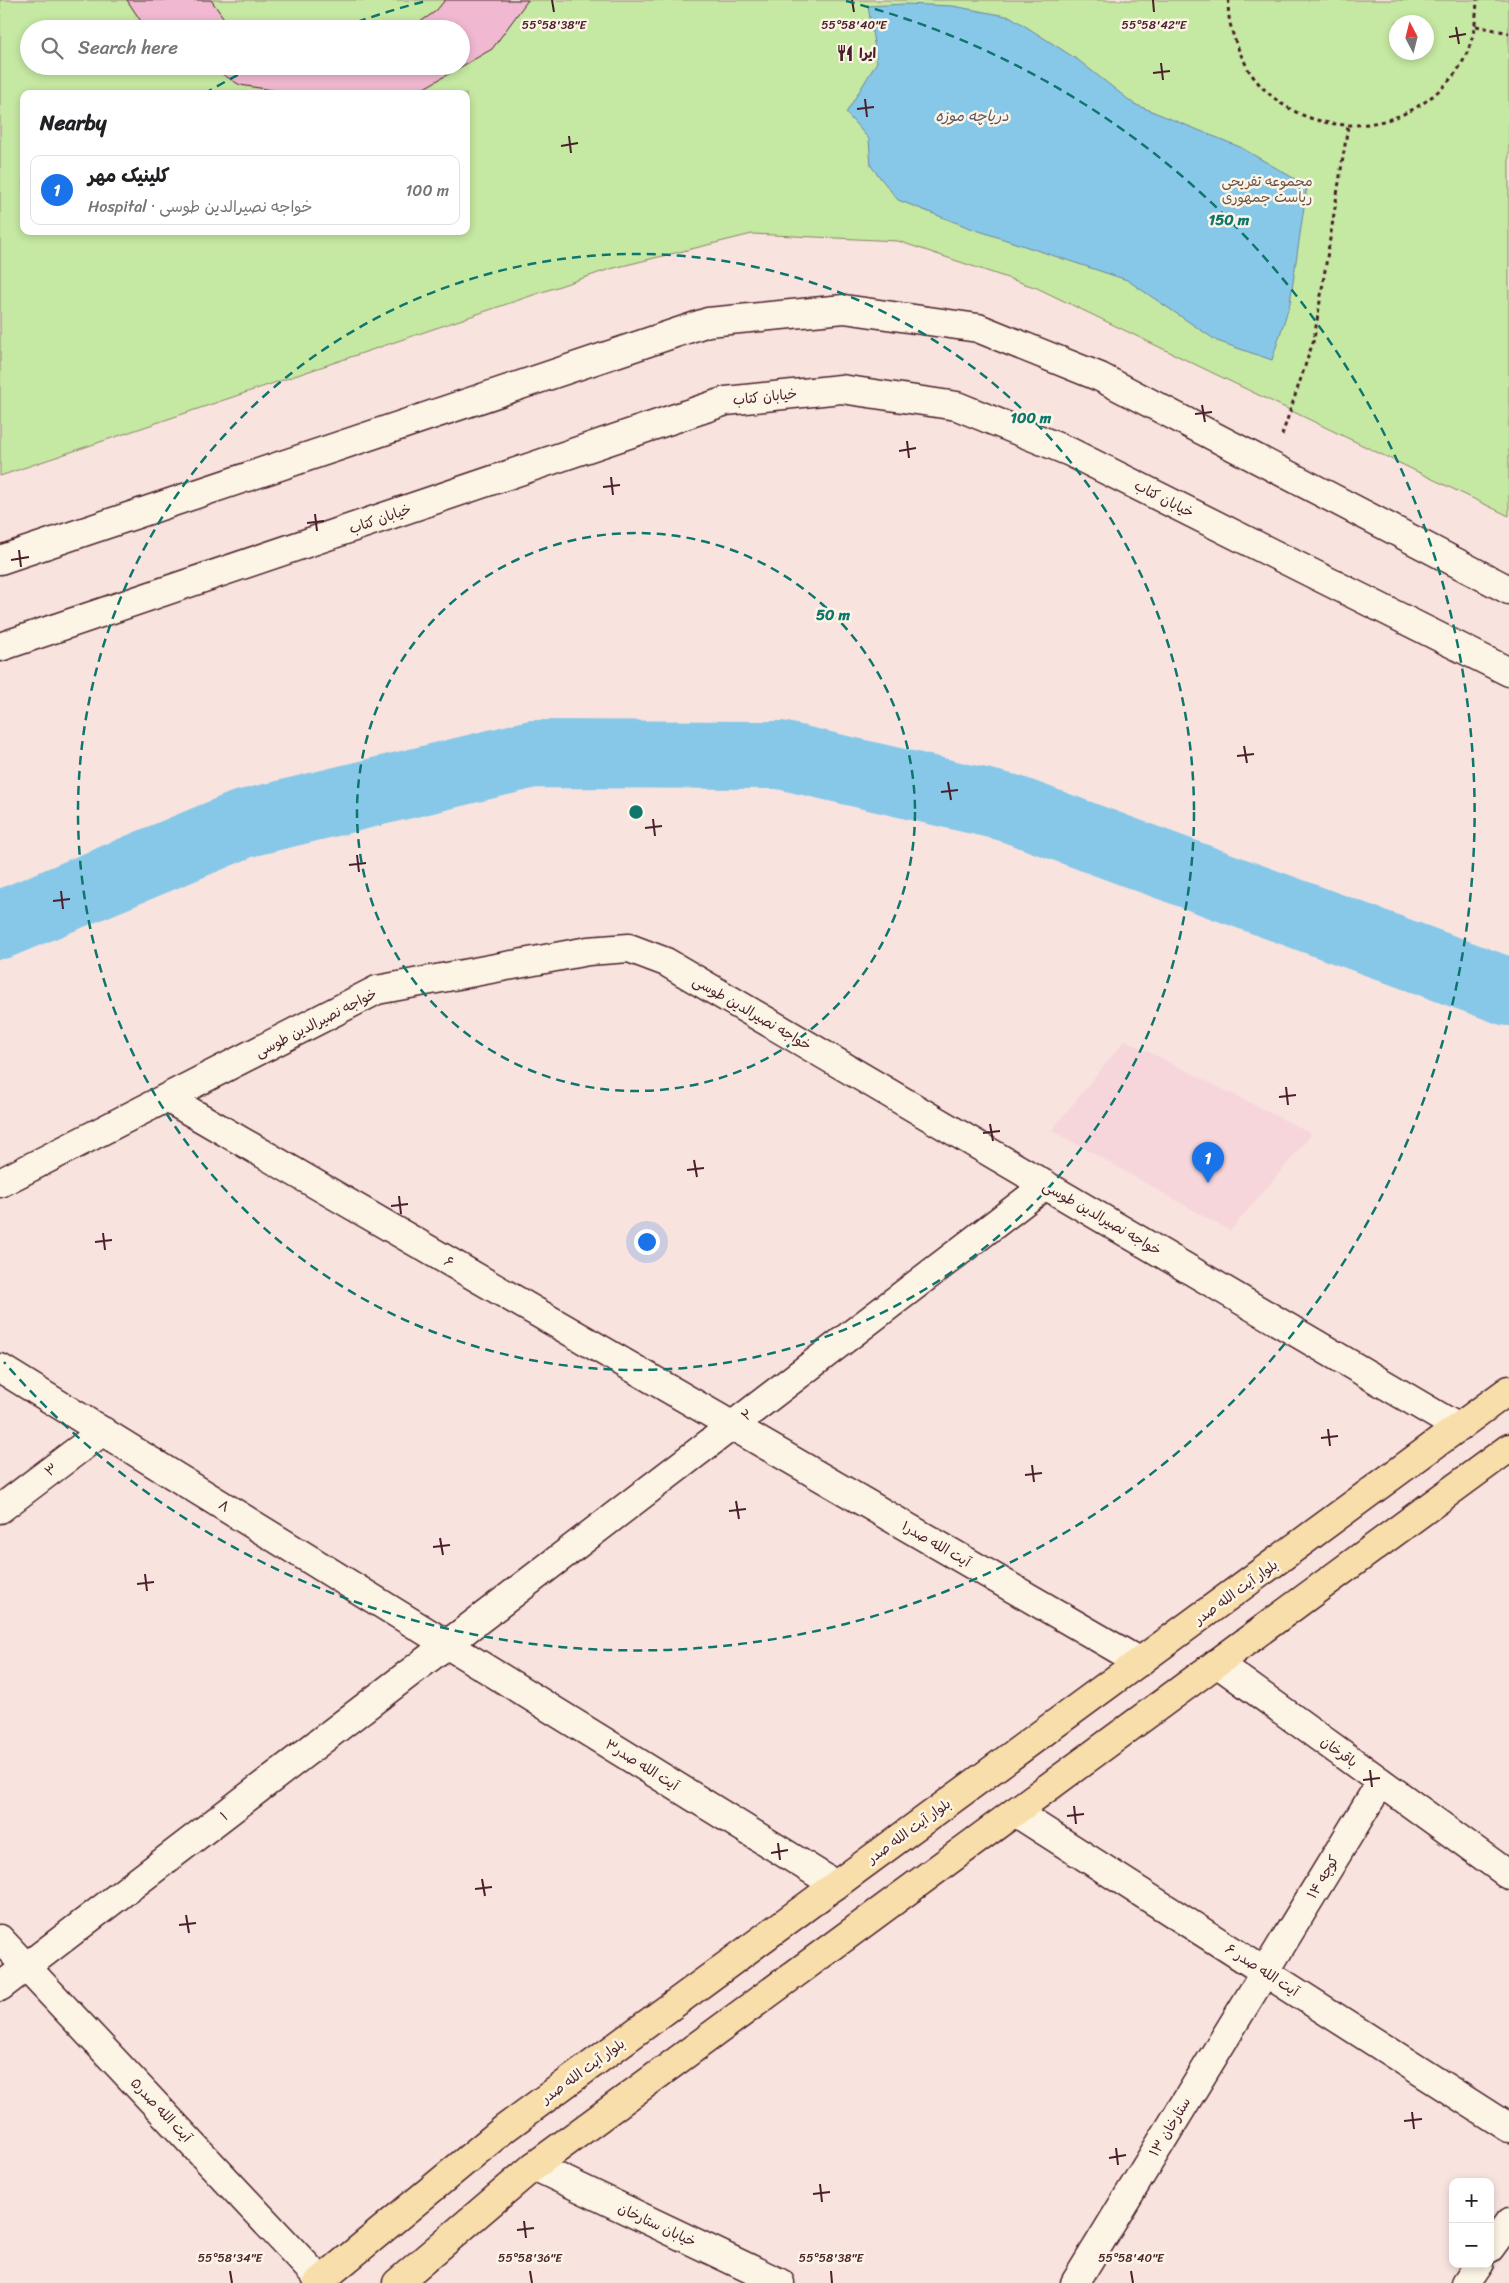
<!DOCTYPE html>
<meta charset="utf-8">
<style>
:root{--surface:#fff;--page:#f6f6f6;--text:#202124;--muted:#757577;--line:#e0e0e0;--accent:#1a73e8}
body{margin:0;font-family:Sriracha,"Playpen Sans Arabic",sans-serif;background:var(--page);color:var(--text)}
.controls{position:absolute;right:15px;bottom:15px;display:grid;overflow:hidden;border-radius:10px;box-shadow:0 2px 8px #0003}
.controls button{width:45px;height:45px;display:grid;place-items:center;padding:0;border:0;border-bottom:1px solid var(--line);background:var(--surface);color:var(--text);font:25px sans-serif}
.compass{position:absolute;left:1389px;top:15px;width:45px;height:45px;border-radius:50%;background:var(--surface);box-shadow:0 2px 8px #0003;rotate:353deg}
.you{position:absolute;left:646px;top:1241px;width:18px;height:18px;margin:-12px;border:4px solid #fff;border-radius:50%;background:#1a73e8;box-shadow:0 0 0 8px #1a73e833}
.badge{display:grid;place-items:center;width:32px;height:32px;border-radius:50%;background:var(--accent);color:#fff;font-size:16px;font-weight:700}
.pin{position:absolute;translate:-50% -41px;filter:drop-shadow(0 1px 2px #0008)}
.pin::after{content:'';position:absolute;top:26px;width:18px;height:15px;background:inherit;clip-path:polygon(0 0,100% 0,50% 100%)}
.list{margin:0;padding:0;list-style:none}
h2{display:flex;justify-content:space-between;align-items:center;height:65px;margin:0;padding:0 20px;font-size:21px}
h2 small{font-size:16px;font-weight:400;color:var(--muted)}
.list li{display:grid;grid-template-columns:32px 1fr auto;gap:15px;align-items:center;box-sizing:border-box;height:70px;margin:0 10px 10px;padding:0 10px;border:1px solid var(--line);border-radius:10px}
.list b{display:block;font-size:19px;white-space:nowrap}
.list p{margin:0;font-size:16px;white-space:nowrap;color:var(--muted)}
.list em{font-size:16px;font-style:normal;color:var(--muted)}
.icon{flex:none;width:28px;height:28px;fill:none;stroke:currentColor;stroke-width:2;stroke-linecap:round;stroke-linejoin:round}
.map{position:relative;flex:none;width:1509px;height:2283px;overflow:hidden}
.search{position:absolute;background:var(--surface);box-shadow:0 2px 8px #0003;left:20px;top:20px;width:450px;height:55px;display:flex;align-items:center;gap:12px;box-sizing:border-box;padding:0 18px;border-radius:28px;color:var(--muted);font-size:19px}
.panel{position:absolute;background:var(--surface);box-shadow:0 2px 8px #0003;left:20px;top:90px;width:450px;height:145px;border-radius:10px}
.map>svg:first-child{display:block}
.built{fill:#f6d6db}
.green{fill:#c5e8a2;stroke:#888466;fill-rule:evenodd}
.water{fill:#87c8e8;stroke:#6f849c}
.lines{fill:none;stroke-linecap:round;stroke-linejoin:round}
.river{stroke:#87c8e8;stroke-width:68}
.building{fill:#f0b9d1;stroke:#4a1f2b}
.minor-casing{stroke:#4a1f2b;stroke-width:31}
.major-casing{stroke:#4a1f2b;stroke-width:31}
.path{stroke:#4a1f2b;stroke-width:3;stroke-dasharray:4 4;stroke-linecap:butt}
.minor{stroke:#fcf5e5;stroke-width:28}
.major{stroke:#f8deab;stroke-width:28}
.ticks{fill:none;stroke:#4a1f2b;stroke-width:2}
.ring{fill:none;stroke:#0f766e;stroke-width:2.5;stroke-dasharray:9 6}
.labels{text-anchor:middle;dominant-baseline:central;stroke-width:5;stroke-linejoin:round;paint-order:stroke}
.poi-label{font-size:14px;font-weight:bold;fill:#4a1f2b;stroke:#fcf5e5;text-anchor:start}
.park-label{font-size:14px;fill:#695149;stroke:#fcf5e5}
.street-label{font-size:14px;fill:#4a1f2b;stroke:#fcf5e5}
.water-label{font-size:15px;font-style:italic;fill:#5c5264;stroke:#fcf5e5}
.ticks-label{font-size:12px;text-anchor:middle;fill:#4a1f2b;stroke:#fcf5e5;stroke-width:5;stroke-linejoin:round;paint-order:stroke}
.centre{fill:#0f766e;stroke:#fcf5e5;stroke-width:2.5}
.ring-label{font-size:15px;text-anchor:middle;font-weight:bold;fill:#0f766e;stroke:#fcf5e5;stroke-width:5;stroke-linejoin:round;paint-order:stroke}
</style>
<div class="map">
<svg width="1509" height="2283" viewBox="0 0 1509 2283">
<rect width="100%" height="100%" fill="#f8e3df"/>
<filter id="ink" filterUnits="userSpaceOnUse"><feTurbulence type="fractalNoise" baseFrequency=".02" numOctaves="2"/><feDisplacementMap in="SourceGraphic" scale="10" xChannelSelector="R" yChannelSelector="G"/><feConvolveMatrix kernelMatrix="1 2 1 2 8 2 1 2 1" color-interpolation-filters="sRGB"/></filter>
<g filter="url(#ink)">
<path class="built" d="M1125,1040L1312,1134L1230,1231L1052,1130Z"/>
<path class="green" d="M0,0H1509V516L1037,288L898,241L752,234L610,269L0,476ZM1396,22H1426V52H1396ZM29,29H461V66H29ZM24,94H466V231H24Z"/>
<path class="water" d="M905,4L953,6L1011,17L1078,60L1134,104L1240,147L1307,186L1290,303L1272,360L1217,341L1127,280L970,228L898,200L871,166L869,139L846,113L877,62L868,6Z"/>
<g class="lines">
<path class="river" d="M0,925L243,824L533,754L780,755L1009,808L1509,992"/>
</g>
<path class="building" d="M127,0H211L228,24L237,29H146Z
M445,0H528L492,49L419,91L298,94L240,85L209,66H461V29H410L436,11Z"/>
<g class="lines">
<g class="minor-casing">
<path id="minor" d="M0,560L708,322L844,309L978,328L1100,377L1509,590
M0,647L726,401L841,389L957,406L1070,452L1509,672
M167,1098L1140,1662
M0,1183L377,990L588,951L629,948L666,962L1459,1428
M0,1368L836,1885
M0,1509L103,1431
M1217,1663L1509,1875
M1015,1812L1509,2128
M0,1939L321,2281
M0,1987L1046,1185
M534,2166L780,2283
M1490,2248L1509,2222
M1075,2283L1381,1782
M1466,2283L1479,2264"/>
</g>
<g class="major-casing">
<path id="major" d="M318,2283L504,2129L1509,1390
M397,2283L534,2166L1509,1448"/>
</g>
<path class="path" d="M1229,0C1226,17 1234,40 1241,55C1245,61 1247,69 1252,75C1294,132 1375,141 1430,98C1443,88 1457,74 1464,59C1474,40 1476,20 1477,0
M1476,26L1509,33
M1282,435L1314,339L1348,126"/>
<use href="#minor" class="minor"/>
<use href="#major" class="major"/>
</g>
</g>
<path class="ticks" d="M552,0L554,12M852,0L854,12M1153,0L1154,12M1456,27L1459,44M1449,37L1466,34M1161,63L1163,80M1153,73L1170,71M865,99L867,117M857,109L874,107M569,136L571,153M561,146L578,143M1202,405L1205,422M1195,414L1212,412M907,441L909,458M899,451L916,448M611,477L613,495M603,487L620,485M315,514L317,531M307,523L324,521M19,550L21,567M11,560L29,557M1244,746L1247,763M1237,756L1254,754M948,782L951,800M941,792L958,790M653,819L655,836M645,828L662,826M357,855L359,872M349,865L366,863M61,891L63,909M53,901L70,899M1286,1087L1288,1105M1279,1097L1296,1095M990,1124L993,1141M983,1133L1000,1131M694,1160L697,1177M687,1170L704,1168M399,1196L401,1214M391,1206L408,1204M103,1233L105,1250M95,1242L112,1240M1328,1429L1330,1446M1321,1438L1338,1436M1032,1465L1034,1482M1025,1475L1042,1473M736,1501L739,1519M729,1511L746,1509M440,1538L443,1555M433,1547L450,1545M145,1574L147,1591M137,1584L154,1582M1370,1770L1372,1787M1363,1780L1380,1778M1074,1806L1076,1824M1067,1816L1084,1814M778,1843L780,1860M771,1853L788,1850M482,1879L485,1896M475,1889L492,1887M186,1915L189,1933M179,1925L196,1923M1412,2112L1414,2129M1404,2121L1422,2119M1116,2148L1118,2165M1109,2158L1126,2155M820,2184L822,2202M813,2194L830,2192M524,2221L526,2238M517,2230L534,2228M230,2271L232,2283M530,2271L532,2283M831,2271L832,2283M1131,2271L1133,2283"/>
<g class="ring">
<circle cx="636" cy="812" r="279"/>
<circle cx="636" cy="812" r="558"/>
<path d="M204 94A838 838 0 0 1 249 69M343 27A838 838 0 0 1 426 1M846 1A838 838 0 1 1 4 1362"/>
</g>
<defs>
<g id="restaurant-bare" transform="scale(1.35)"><path d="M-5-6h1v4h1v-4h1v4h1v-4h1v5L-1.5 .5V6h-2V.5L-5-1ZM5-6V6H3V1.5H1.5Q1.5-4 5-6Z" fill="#4a1f2b" stroke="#fcf5e5" stroke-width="2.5" paint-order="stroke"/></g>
</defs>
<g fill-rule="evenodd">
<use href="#restaurant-bare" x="845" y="53"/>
</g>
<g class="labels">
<g class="poi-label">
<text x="859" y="53">ایرا</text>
</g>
<g class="park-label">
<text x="1267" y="181">مجموعه تفریحی<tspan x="1267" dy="16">ریاست جمهوری</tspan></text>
</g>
<g class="street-label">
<text transform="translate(765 397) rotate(-6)">خیابان کتاب</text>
<text transform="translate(1164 499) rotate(27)">خیابان کتاب</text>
<text transform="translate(380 519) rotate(-19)">خیابان کتاب</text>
<text transform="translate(752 1013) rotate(30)">خواجه نصیرالدین طوسی</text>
<text transform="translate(316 1023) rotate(-27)">خواجه نصیرالدین طوسی</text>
<text transform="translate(1102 1218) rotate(30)">خواجه نصیرالدین طوسی</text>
<text transform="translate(449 1262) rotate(30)">۶</text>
<text transform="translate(747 1415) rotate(-38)">۲</text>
<text transform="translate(51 1470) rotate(-37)">۳</text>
<text transform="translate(224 1506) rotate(32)">۸</text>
<text transform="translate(936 1544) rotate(30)">۱آیت الله صدر</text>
<text transform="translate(1236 1592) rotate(-36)">بلوار آیت الله صدر</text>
<text transform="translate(1339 1752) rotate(36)">باقرخان</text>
<text transform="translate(642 1765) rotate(32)">۳آیت الله صدر</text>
<text transform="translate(224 1816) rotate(-37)">۱‍</text>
<text transform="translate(909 1831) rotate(-36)">بلوار آیت الله صدر</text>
<text transform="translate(1323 1877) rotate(-59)">کوچه ۱۴</text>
<text transform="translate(1262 1970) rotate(33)">آیت الله صدر ۶</text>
<text transform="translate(583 2071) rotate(-36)">بلوار آیت الله صدر</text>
<text transform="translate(161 2110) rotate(47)">۵آیت الله صدر</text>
<text transform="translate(1170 2127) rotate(-59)">ستارخان ۱۳</text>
<text transform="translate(657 2225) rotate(25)">خیابان ستارخان</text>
</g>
<g class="water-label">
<text x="972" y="116">دریاچه موزه</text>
</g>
</g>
<g class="ticks-label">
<text x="554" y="29">55°58'38"E</text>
<text x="854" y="29">55°58'40"E</text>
<text x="1154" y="29">55°58'42"E</text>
<text x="230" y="2262">55°58'34"E</text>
<text x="530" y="2262">55°58'36"E</text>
<text x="831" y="2262">55°58'38"E</text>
<text x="1131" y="2262">55°58'40"E</text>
</g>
<circle cx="636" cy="812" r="8" class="centre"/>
<g class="ring-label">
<text x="1229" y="225">150 m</text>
<text x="1031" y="423">100 m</text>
<text x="833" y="620">50 m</text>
</g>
</svg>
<div class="controls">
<button>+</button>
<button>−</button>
</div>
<svg class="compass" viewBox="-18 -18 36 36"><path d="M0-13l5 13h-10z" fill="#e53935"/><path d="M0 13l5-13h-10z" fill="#757577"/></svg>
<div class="you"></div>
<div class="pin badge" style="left:1208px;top:1183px">1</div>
<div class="search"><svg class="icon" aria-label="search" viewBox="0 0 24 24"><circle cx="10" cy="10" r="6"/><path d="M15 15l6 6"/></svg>Search here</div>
<section class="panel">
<h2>Nearby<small></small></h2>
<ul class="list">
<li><span class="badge">1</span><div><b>کلینیک مهر</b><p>Hospital · خواجه نصیرالدین طوسی</p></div><em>100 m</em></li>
</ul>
</section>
</div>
